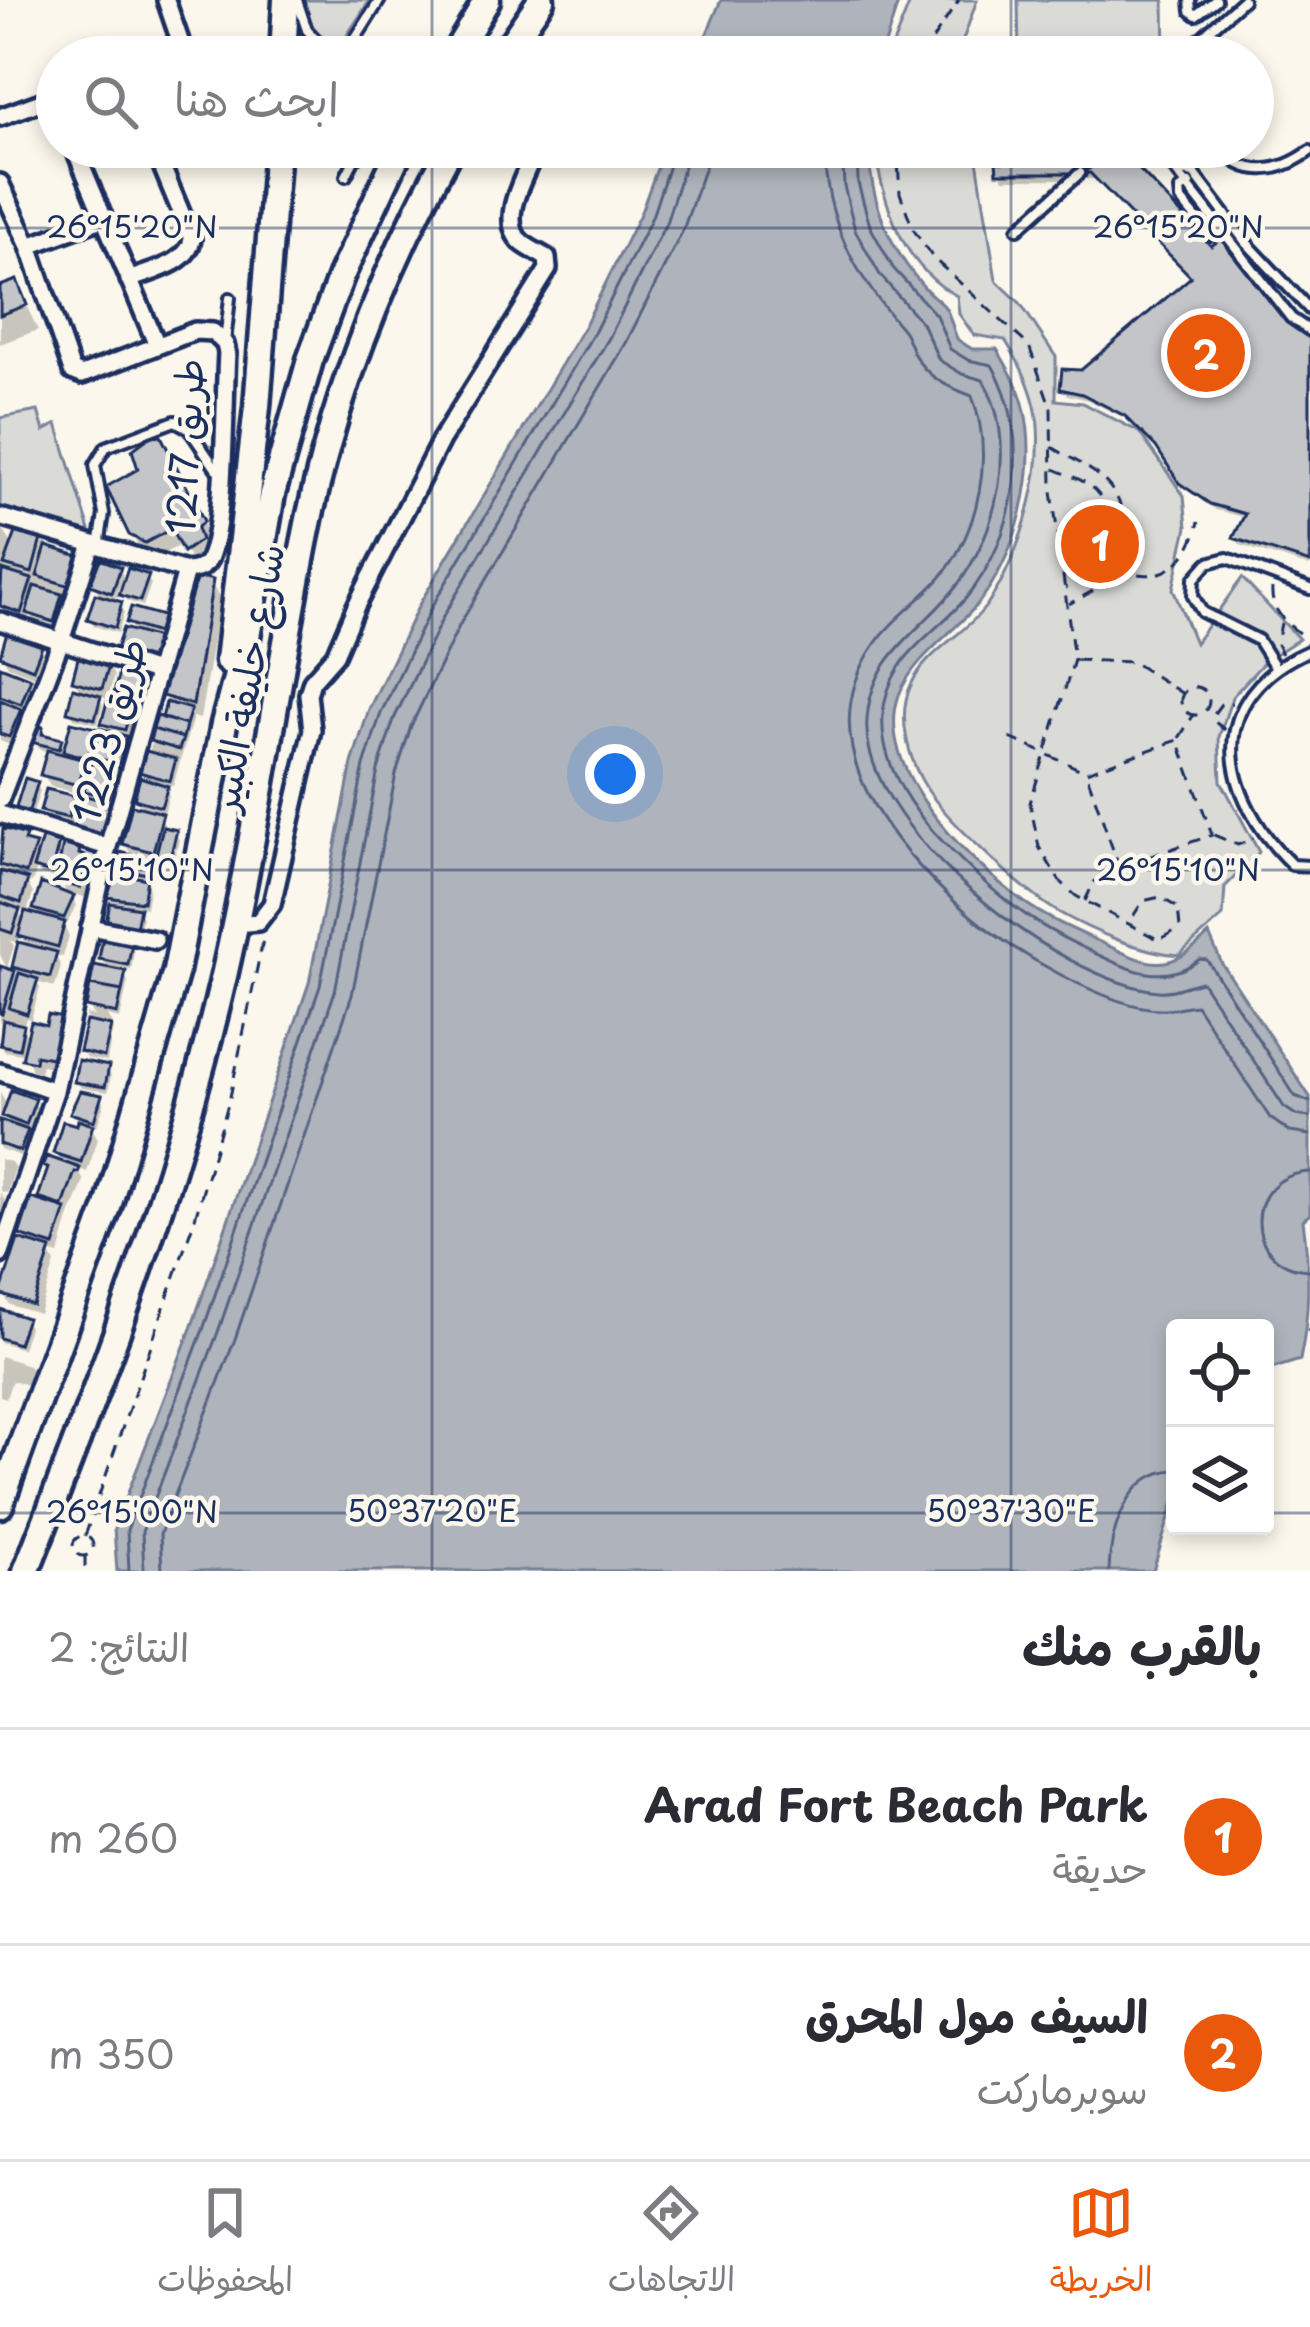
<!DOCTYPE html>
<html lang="ar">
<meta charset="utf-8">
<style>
:root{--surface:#fff;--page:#f7f7f7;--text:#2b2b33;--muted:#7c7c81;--line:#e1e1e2;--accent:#ea580c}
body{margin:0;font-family:"Playpen Sans","Playpen Sans Arabic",sans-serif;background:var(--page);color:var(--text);direction:rtl}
.controls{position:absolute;right:36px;bottom:36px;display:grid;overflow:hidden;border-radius:12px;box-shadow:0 6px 18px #0003}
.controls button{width:108px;height:108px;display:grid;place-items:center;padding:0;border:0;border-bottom:3px solid var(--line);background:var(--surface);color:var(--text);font:60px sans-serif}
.you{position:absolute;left:615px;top:774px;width:42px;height:42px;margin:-30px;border:9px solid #fff;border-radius:50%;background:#1a73e8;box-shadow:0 0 0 18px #1a73e833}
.badge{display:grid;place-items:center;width:78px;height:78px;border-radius:50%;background:var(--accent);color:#fff;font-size:39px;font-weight:700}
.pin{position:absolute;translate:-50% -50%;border:6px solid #fff;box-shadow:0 3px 12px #0006}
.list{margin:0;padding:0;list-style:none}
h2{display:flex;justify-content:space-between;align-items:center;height:156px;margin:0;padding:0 48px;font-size:51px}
h2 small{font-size:39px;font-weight:400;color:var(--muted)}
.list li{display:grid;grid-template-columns:78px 1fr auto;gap:36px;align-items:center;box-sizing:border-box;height:216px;padding:0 48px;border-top:3px solid var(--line)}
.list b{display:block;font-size:45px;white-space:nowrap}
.list p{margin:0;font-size:39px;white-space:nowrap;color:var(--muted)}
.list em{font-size:39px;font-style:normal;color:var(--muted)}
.icon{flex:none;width:66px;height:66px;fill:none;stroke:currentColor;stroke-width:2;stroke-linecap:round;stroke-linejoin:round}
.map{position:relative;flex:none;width:1310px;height:1571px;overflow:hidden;direction:ltr}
.search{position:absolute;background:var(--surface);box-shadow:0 6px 18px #0003;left:36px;right:36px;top:36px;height:132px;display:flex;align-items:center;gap:30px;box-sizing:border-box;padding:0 42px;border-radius:66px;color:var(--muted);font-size:45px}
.sheet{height:588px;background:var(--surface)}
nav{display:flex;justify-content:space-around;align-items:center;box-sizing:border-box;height:168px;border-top:3px solid var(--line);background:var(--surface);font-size:33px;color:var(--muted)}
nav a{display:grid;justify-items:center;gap:6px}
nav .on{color:var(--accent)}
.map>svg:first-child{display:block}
.green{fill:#dadad7;stroke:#7a849a;stroke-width:3}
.water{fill:#afb3bb;stroke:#747e96;stroke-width:3}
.shadow{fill:#0003;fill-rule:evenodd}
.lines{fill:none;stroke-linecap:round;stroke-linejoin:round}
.shore{stroke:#566483;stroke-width:3}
.building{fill:#c3c5c9;stroke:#1b2f5e;stroke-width:3}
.lane-casing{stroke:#1b2f5e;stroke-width:16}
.street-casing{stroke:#1b2f5e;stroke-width:24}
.primary-casing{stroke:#1b2f5e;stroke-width:33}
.path{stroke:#1b2f5e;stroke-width:3;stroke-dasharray:12 9;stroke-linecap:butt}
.lane{stroke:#fbf7ec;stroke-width:8}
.street{stroke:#fbf7ec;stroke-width:15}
.primary{stroke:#fbf7ec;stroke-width:24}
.ticks{fill:none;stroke:#1b2f5e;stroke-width:3;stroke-opacity:0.45}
.labels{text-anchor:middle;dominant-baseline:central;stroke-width:9;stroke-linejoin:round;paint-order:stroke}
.street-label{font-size:39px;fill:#1b2f5e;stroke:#fbf7ec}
.ticks-label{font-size:30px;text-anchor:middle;fill:#1b2f5e;stroke:#fbf7ec;stroke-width:9;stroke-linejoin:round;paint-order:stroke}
</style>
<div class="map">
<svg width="1310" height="1571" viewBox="0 0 1310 1571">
<rect width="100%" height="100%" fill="#fbf7ec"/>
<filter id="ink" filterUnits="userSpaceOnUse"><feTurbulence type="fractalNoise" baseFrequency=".00833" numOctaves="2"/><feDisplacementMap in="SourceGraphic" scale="24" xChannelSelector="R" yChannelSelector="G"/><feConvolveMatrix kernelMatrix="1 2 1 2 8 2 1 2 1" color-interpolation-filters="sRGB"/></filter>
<g filter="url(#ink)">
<path class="green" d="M303,0H370L340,46C316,41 307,22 303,0Z
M911,0H977L963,40V57H888Z
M1018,0H1164L1165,57H1019Z
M874,147H975L996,280L1020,303L1056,357V400L1083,403L1139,432L1184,496L1187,527L1173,589L1195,643L1242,578L1299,639L1265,661L1232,697L1219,737L1221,781L1259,852L1225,887L1223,916L1179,955C1141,952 1094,932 1060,913C1027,895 947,820 927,789C909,761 896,717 911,685C926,651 966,634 986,606C1021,558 1048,464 1035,406C1029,381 1019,362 1005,340L974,335L959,314L957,296C902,267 884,204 874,147Z
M38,411L44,431L57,424L93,540L0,510V418Z"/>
<path class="water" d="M721,0H899L881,57H697Z
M665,147H868C871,201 887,245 923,286C929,294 938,299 944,306C951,314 952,330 958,340L972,349H997C1008,368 1019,386 1024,407C1039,471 1018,555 976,606C951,635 913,658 899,695C873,769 969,862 1024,902C1046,918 1072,929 1096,940C1148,964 1165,978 1209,934L1222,964L1310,1097V1214L1303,1220C1310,1271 1310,1311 1300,1360L1265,1371V1328H1175V1498L1153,1571H117L114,1529L193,1323L309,983L352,763L369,709L420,603L585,325L641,212Z"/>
<path class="shadow" d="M1134,168L1281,317L1310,340V567L1240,545L1237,538L1246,518L1216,510L1187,489L1163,454L1132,422L1088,400L1067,395L1063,388L1194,279L1096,179H1004L1000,173Z
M16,284L38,330L0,344V289Z
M169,456L211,539L204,545L208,557L194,566L182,544L155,558L141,550L131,533L142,470Z
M0,526L14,546L40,537L47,548L77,559L91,583L83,609L64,603L57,627L33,620L30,614L27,622L2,615Z
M119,569L127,582L147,578L151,584L143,606L127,601L119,588L114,603L124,612L118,633L94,626L90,619L102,599L94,585Z
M211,583L220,599L200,719L193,717L173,786L163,783L169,795L164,813L158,811L167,831L175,833L179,840L173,863L160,856L158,862L148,859L154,870L151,880L143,878L149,889L146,908L135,906L142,918L139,933L113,928L109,921L110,897L119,873L116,868L134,859L125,844L144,811L137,799L149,783L143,772L159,720L164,721L169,703L165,696Z
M164,620V639L156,637L163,649L157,665L124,655L120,648L136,635L129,623Z
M40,648L46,659L39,678L8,666L2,655Z
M108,665L114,676L108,699L98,696L103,705L98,724L74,718L70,711L82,694L75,681Z
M0,669L29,681L35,692L27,714L19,711L25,722L16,747L0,741Z
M146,674L150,680L144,705L135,703L139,715L134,714L128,736L122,734L128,745L122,769L117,768L123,778L121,784L116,783L111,803L106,801L114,816L107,844L83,837L73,819L71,824L48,817L44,811L73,799L80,812L85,795L50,786L44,775L50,752L39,749L35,742L41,730L46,738L60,742L64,748L62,757L72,759L66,751L94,731L100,740L111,734L104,724L124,705L117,693ZM81,760L94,764L91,776Z
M36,785L40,791L31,819L22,817L18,810Z
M4,832L24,838L39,857L57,846L64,856L78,852L94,871L86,898L68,892L76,905L67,924L61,922L69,936L63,957L54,954L61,966L55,987L36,982L40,988L31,1019L26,1018L24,1024L19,1023L30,1041L61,1021L67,1032L56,1068L42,1065L40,1072L32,1070L26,1055L4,1051L0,1043V967L20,976L15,967L29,948L21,934L18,943L10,940L14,946L7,968L0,955V845ZM58,865L62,866L60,880L70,898L36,909L42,919L25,923L18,910L27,913L33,893L26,881L32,883L37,868L40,874L54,878Z
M130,945L134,952L131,970L121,968L128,981L120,1019L107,1016L113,1026L107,1062L86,1058L82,1051L88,1024L86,1014L94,1016L89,1007L109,971L102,958Z
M107,1069L111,1075L108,1092L81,1088L77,1081Z
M0,1093L8,1107L34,1102L38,1109L30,1131L23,1128L30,1139L23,1157L0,1149V1124L12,1128L2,1111L0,1118Z
M100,1098L104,1104L97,1126L89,1123L98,1139L87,1172L77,1168L84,1181L68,1221L59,1255L49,1252L55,1263L39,1314L10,1305L3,1294L29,1246L22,1234L46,1206L41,1197L50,1172L46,1166L64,1165L56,1152L81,1121L73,1113Z
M0,1159L11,1162L15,1169L7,1193L0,1191Z
M0,1192L7,1204L0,1226Z
M0,1315L25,1320L29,1327L22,1349L0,1342Z
M0,1356L28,1365L32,1372L28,1385L12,1381L6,1398L0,1396Z"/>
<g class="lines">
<path class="shore" d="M824,147C825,221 855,275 902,329C908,336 910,346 914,354C927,378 948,387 972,396C994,454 980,530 940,578C920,601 892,619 875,644C804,746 895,851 972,917C1011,950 1108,1008 1160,1009C1172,1010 1184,1006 1196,1005L1270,1118L1290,1132L1310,1135
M842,147L844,186L855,230L880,275L922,323L939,360L962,374L983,380C1019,441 998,533 956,587C920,633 871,654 867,720C859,827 1060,982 1158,991C1174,993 1188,984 1202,982L1284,1107L1296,1115L1310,1117
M857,147L858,183L870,226L893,268L936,315L950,349L968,360L992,365C1033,435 1018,536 966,598C947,621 919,639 902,663C858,727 897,795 944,843C988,888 1024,920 1082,947C1123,966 1160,990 1200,959L1207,960L1295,1096L1310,1102
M1310,1172C1242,1175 1242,1268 1310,1270
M129,1571L127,1530L204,1327L320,986L364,766L381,713L431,608L595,331L652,217L675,147
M144,1571L142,1532L218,1332L335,991L378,770L394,719L444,615L609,338L666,223L690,147
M162,1571L160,1534L235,1339L352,995L396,774L411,726L460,624L625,345L683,230L706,164L708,147
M1109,1571C1110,1530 1128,1472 1175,1470"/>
</g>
<path class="building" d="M996,162L1135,165L1211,246L1221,239L1283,315L1310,336V563L1233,538L1245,514L1210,504L1179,483L1156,447L1125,416L1082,394L1060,389L1062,369L1081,370L1191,277L1090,173H997Z
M17,280L27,305L0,315V286Z
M152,435L161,436L204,521L197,528L201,540L183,552L171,529L145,543L129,535L106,487L138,469L132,450Z
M18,527L42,535L32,573L4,565Z
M46,546L79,556L70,586L37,576Z
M100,559L121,567L112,593L90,585Z
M128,568L149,575L140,601L119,595Z
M2,570L32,579L21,613L0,606Z
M197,576L213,580L193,705L162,696Z
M34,586L62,594L54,622L26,613Z
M95,594L122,602L115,628L87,619Z
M131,607L166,617L161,634L126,623Z
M123,628L161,639L154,660L116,649Z
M7,632L42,646L33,669L0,656Z
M79,654L110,662L102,689L72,681Z
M121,664L148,671L140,700L114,693Z
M0,666L31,678L21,704L0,696Z
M73,688L101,696L95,719L67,712Z
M108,698L138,703L136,710L131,708L125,730L101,724Z
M0,700L21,709L9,737L0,734Z
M166,702L191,709L186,725L162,718Z
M157,716L186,725L183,738L153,729Z
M71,722L96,728L88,758L63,751Z
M36,725L43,727L42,734L62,739L59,749L31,742Z
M100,728L126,736L119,764L92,757Z
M153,729L183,738L179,750L150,741Z
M47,750L85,760L78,785L40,775Z
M146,751L176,759L170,781L139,772Z
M92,761L121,768L118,779L113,778L108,797L84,791Z
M140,777L168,786L161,807L134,799Z
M25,778L38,782L28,814L15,810Z
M46,789L75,796L68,818L40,811Z
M82,795L110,802L101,834L74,826Z
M132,805L163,813L153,852L122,844Z
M163,827L177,830L170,858L156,854Z
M3,828L26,835L24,841L36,844L26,873L0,865Z
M42,838L59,843L51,873L33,868Z
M63,844L80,849L79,854L89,857L80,888L56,881Z
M120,852L152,860L148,874L112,868Z
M0,871L28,879L21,903L0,896Z
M116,873L147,879L143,902L107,897Z
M41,883L74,896L64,918L33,909Z
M0,902L20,909L12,933L0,929Z
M110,903L140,908L136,928L106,922Z
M25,911L65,922L58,947L18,936Z
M103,937L132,943L128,965L99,959Z
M18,942L57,952L50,977L12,967Z
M94,965L126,971L122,991L90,985Z
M0,966L15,971L2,1014L0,1013Z
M19,973L38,979L27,1014L9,1008Z
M90,985L122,991L117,1014L86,1007Z
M48,1015L63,1018L51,1058L36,1055L35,1062L22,1059L31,1021L46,1025Z
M3,1020L24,1025L19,1049L0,1045Z
M86,1021L111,1026L104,1057L79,1051Z
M78,1060L109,1066L105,1087L74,1082Z
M11,1090L36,1099L26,1125L2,1116Z
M80,1091L102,1095L94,1121L70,1113Z
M0,1120L28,1130L20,1151L0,1144Z
M78,1120L93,1125L81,1162L53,1153L63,1121L77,1125Z
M46,1156L80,1168L78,1173L75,1172L63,1206L38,1198L48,1168L43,1166Z
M31,1198L66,1209L54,1246L19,1235Z
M18,1239L51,1249L33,1305L0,1294Z
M0,1309L27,1318L18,1344L0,1338Z"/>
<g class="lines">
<g class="lane-casing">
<path id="lane" d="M297,0L307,30L332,57
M1190,0L1191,11L1196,15L1216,0
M314,57H326
M344,57L380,0
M1187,57L1194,44L1243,0
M1173,147L1177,169
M1219,147C1245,179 1280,173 1310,151
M1086,163L1104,151L1142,153L1172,166L1291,318L1310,331
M1178,170L1194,173L1245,241L1310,310
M346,176L361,147
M1189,184L1180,190L1181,200L1210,235L1223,231
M1018,229L1080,173
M225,342L230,298
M99,546L104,514L95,465L106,447L175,421L188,428L219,473
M1310,650C1202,697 1219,794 1292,865L1310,866
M1275,667L1258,640L1202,612L1193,596L1194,579L1208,563L1227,558L1310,589"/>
</g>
<g class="street-casing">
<path id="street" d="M153,57L180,41L166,0
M0,117L57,96
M74,147L156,343
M0,183L29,246L72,371L82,375L195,331L213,332L225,344L227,353C224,400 226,521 209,559C204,569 196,570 186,571L0,517
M29,246L102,219
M129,280C151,271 189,264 192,239L154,147
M0,621L156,672
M0,800L61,641L92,544
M0,814L108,847
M235,924L258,922L272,904L312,730L308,694L312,681L335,655L356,606L441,440L548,269L547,258C539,253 528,248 521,242C497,219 527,172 537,147
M90,927L155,940
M0,1072L55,1091
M0,1255L55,1091L108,847L186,571"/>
</g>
<g class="primary-casing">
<path id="primary" d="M283,57L286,0
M453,57L487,0
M502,57L541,0
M228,661L257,407L277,147
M0,1505L108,1207L176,971L224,724L247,637L272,494L310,360L341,276L401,147
M26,1571C103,1377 177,1179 224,976C258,828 277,678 307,529C334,395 386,266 451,147"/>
</g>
<path class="path" d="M921,57L959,0
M897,147L900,193L913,229L933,258L1029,346L1051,408L1052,491L1074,660L1030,803L1039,847L1059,880L1076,896L1159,940L1180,928L1178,908L1160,897L1143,901L1128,924
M1052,447C1068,457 1086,465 1100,477C1130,502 1134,548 1108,578C1098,590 1083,596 1069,604
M1054,469C1065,474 1080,478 1090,486C1116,506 1119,553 1092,574C1085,580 1074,584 1065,588
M1118,568C1162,587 1188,564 1199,522
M1272,589C1270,612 1289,625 1305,638
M1281,623L1277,644L1282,654
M1075,660L1133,662L1183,694
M1181 701a14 14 0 1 1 28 0a14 14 0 1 1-28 0Z
M1225,730L1215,722V712L1221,704L1232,703
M1010,738L1086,772L1178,740L1212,835L1119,867L1086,772
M1179,738L1193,716
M1214,835L1238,845L1254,838
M1085,901L1094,882L1118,868
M1307,1331L1310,1329
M85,1536L195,1218L230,1097L264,935
M73 1546a10 10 0 1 1 20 0a10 10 0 1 1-20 0Z
M85,1555V1571"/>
<use href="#lane" class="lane"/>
<use href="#street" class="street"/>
<use href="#primary" class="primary"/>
</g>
</g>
<path class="ticks" d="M432,0V57M1011,0V57M432,147V1571M1011,147V1571M0,228H1310M0,870H1310M0,1513H1175M1265,1513H1310"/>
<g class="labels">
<g class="street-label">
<text transform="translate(183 446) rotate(-87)">طريق 1217</text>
<text transform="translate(245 677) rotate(-80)">شارع خليفة الكبير</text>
<text transform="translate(107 730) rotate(-75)">طريق 1223</text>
</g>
</g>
<g class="ticks-label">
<text x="132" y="238">26°15'20"N</text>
<text x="1178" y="238">26°15'20"N</text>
<text x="132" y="881">26°15'10"N</text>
<text x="1178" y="881">26°15'10"N</text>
<text x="432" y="1522">50°37'20"E</text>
<text x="1011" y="1522">50°37'30"E</text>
<text x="132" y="1523">26°15'00"N</text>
</g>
</svg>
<div class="controls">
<button><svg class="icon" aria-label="locate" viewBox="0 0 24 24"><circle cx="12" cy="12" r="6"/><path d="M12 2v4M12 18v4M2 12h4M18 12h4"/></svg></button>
<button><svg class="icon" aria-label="layers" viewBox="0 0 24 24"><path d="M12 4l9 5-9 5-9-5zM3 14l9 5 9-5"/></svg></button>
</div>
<div class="you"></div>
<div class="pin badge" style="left:1100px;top:544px">1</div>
<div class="pin badge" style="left:1206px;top:353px">2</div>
<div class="search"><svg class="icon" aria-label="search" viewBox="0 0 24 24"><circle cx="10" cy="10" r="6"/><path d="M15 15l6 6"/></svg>ابحث هنا</div>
</div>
<section class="sheet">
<h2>بالقرب منك<small>النتائج: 2</small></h2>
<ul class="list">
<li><span class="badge">1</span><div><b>Arad Fort Beach Park</b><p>حديقة</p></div><em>260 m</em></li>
<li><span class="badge">2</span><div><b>السيف مول المحرق</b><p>سوبرماركت</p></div><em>350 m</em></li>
</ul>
</section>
<nav>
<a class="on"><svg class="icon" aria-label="map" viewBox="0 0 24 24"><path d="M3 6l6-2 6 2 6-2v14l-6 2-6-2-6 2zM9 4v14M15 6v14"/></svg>الخريطة</a>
<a><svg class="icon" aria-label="directions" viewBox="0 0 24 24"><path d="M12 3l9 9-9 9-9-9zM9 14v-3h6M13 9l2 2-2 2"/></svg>الاتجاهات</a>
<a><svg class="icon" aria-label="saved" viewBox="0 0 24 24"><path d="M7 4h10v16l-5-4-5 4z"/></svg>المحفوظات</a>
</nav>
